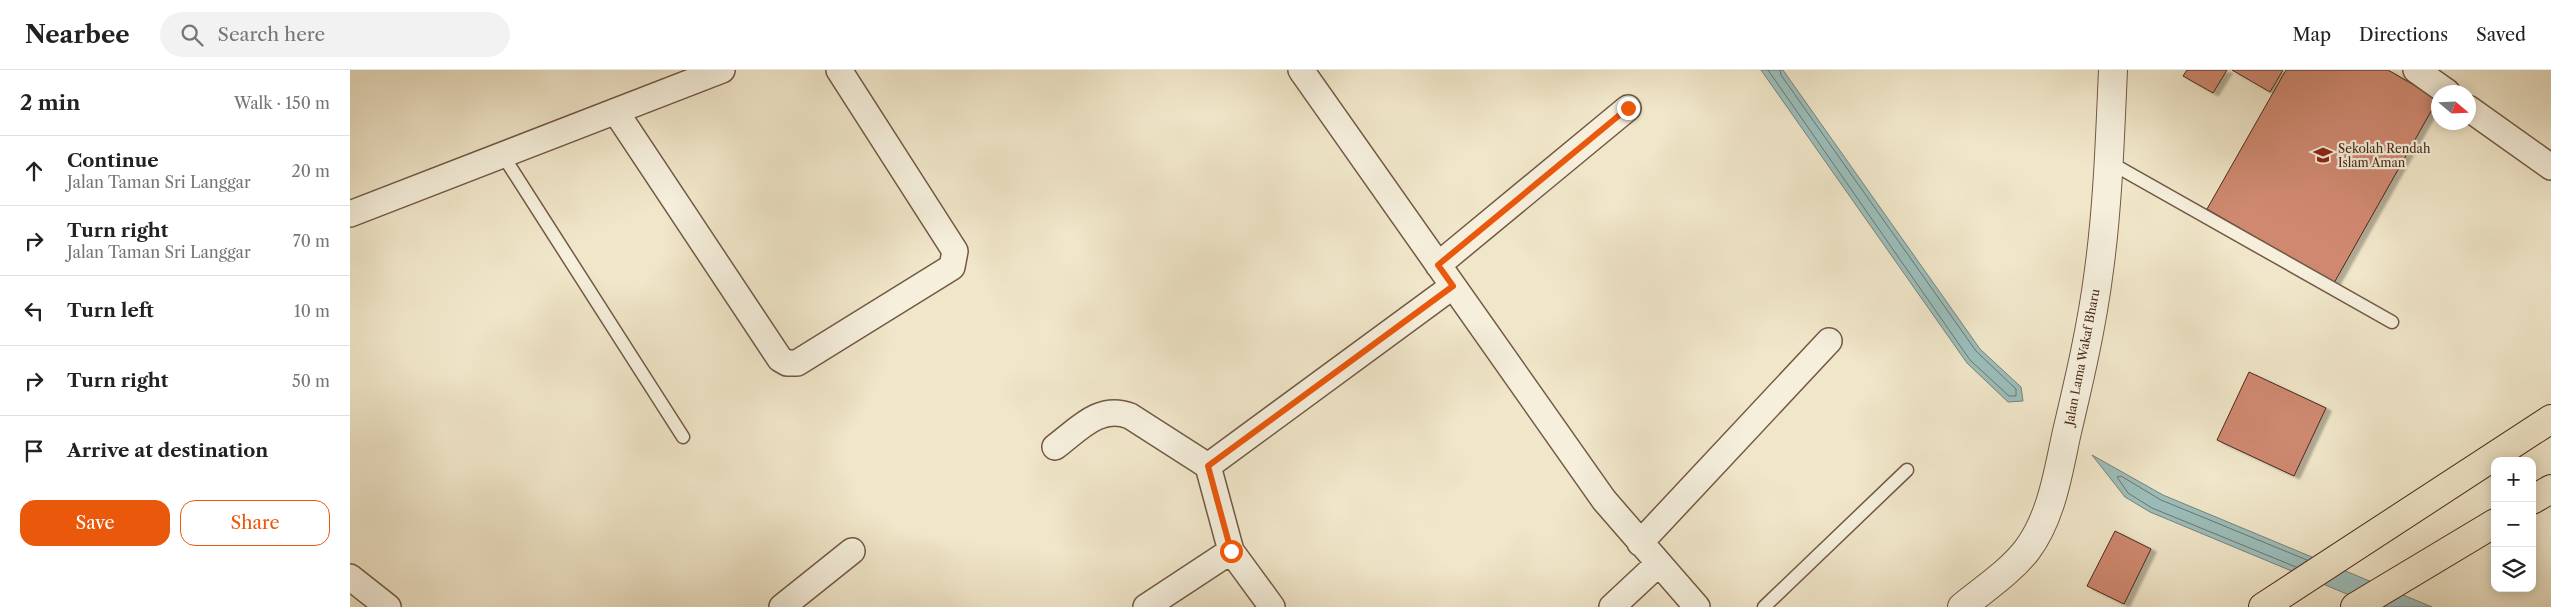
<!DOCTYPE html>
<meta charset="utf-8">
<style>
:root{--surface:#fff;--page:#f2f2f2;--text:#222;--muted:#767676;--line:#e0e0e0;--accent:#ea580c}
body{margin:0;font-family:"Libre Caslon Text",serif;background:var(--page);color:var(--text)}
.controls{position:absolute;right:15px;bottom:15px;display:grid;overflow:hidden;border-radius:10px;box-shadow:0 2px 12px #0003}
.controls button{width:45px;height:45px;display:grid;place-items:center;padding:0;border:0;border-bottom:1px solid var(--line);background:var(--surface);color:var(--text);font:25px sans-serif}
.compass{position:absolute;left:2081px;top:15px;width:45px;height:45px;border-radius:50%;background:var(--surface);box-shadow:0 2px 12px #0003;rotate:109deg}
.stop{position:absolute;width:15px;height:15px;margin:-11px;border:4px solid #ea580c;border-radius:50%;background:#fff}
.stop.end{background:#ea580c;border-color:#fff;box-shadow:0 1px 5px #0008}
.list{margin:0;padding:0;list-style:none}
h2{display:flex;justify-content:space-between;align-items:center;height:65px;margin:0;padding:0 20px;font-size:21px}
h2 small{font-size:16px;font-weight:400;color:var(--muted)}
.list li{display:grid;grid-template-columns:32px 1fr auto;gap:15px;align-items:center;box-sizing:border-box;height:70px;padding:0 20px;border-top:1px solid var(--line)}
.list b{display:block;font-size:19px;white-space:nowrap}
.list p{margin:0;font-size:16px;white-space:nowrap;color:var(--muted)}
.list em{font-size:16px;font-style:normal;color:var(--muted)}
.actions{display:flex;gap:10px;padding:15px 20px}
.actions a{flex:1;padding:11px 0;border:1px solid var(--accent);border-radius:15px;text-align:center;font-size:18px;color:var(--accent)}
.actions .main{background:var(--accent);color:#fff}
.icon{flex:none;width:28px;height:28px;fill:none;stroke:currentColor;stroke-width:2;stroke-linecap:round;stroke-linejoin:round}
.map{position:relative;flex:none;width:2201px;height:537px;overflow:hidden}
header{display:flex;align-items:center;gap:30px;box-sizing:border-box;height:70px;padding:0 25px;background:var(--surface);border-bottom:1px solid var(--line)}
header strong{font-size:24px}
nav{display:flex;gap:28px;margin-inline-start:auto;font-size:18px}
.search{width:350px;height:45px;background:var(--page);display:flex;align-items:center;gap:12px;box-sizing:border-box;padding:0 18px;border-radius:28px;color:var(--muted);font-size:19px}
main{display:flex}
aside{flex:1;background:var(--surface)}
.map>svg:first-child{display:block}
.water{fill:#9bbebb;stroke:#7a827a}
.lines{fill:none;stroke-linecap:round;stroke-linejoin:round}
.shore{stroke:#72746a;stroke-width:1}
.building{fill:#cf8971;stroke:#492918;filter:url(#shadow)}
.service-casing{stroke:#735844;stroke-width:15}
.minor-casing{stroke:#735844;stroke-width:28}
.tertiary-casing{stroke:#735844;stroke-width:30}
.primary-casing{stroke:#492918;stroke-width:30}
.service{stroke:#f5efdc;stroke-width:12}
.minor{stroke:#f5efdc;stroke-width:25}
.tertiary{stroke:#f5efdc;stroke-width:28}
.primary{stroke:#f0e6c9;stroke-width:28}
.route{stroke:#ea580c;stroke-width:6}
.labels{text-anchor:middle;dominant-baseline:central;stroke-width:4.5;stroke-linejoin:round;paint-order:stroke}
.poi-label{font-size:12px;fill:#492918;stroke:#f5efdc;text-anchor:start}
.street-label{font-size:12px;fill:#492918;stroke:#f5efdc}
</style>
<header>
<strong>Nearbee</strong>
<div class="search"><svg class="icon" aria-label="search" viewBox="0 0 24 24"><circle cx="10" cy="10" r="6"/><path d="M15 15l6 6"/></svg>Search here</div>
<nav><a>Map</a><a>Directions</a><a>Saved</a></nav>
</header>
<main>
<aside>
<h2>2 min<small>Walk · 150 m</small></h2>
<ul class="list">
<li><svg class="icon" aria-label="ahead" viewBox="0 0 24 24"><path d="M12 20V5M6 11l6-6 6 6"/></svg><div><b>Continue</b><p>Jalan Taman Sri Langgar</p></div><em>20 m</em></li>
<li><svg class="icon" aria-label="right" viewBox="0 0 24 24"><path d="M7 20v-9h11M14 6l5 5-5 5"/></svg><div><b>Turn right</b><p>Jalan Taman Sri Langgar</p></div><em>70 m</em></li>
<li><svg class="icon" aria-label="left" viewBox="0 0 24 24"><path d="M17 20v-9H6M10 6l-5 5 5 5"/></svg><div><b>Turn left</b></div><em>10 m</em></li>
<li><svg class="icon" aria-label="right" viewBox="0 0 24 24"><path d="M7 20v-9h11M14 6l5 5-5 5"/></svg><div><b>Turn right</b></div><em>50 m</em></li>
<li><svg class="icon" aria-label="arrive" viewBox="0 0 24 24"><path d="M6 21V4h12l-3 4 3 4H6"/></svg><div><b>Arrive at destination</b></div></li>
</ul>
<div class="actions"><a class="main">Save</a><a>Share</a></div>
</aside>
<div class="map">
<svg width="2201" height="537" viewBox="0 0 2201 537">
<defs>
<filter id="shadow"><feDropShadow dx="5.5" dy="3" stdDeviation="1" flood-color="#0004"/></filter>
</defs>
<rect width="100%" height="100%" fill="#f0e6c9"/>
<filter id="stains"><feTurbulence type="fractalNoise" baseFrequency=".004" numOctaves="4"/><feColorMatrix values="0 0 0 0 .2 0 0 0 0 .09 0 0 0 0 .02 0 0 0 .5 -.17"/></filter>
<radialGradient id="worn" r=".72"><stop offset=".6" stop-color="#630" stop-opacity="0"/><stop offset="1" stop-color="#630" stop-opacity=".3"/></radialGradient>
<path class="water" d="M1411,0H1433L1630,279L1671,317L1673,331L1658,332L1617,293Z
M1742,385L1813,425L2082,537H2028L1800,442L1775,427Z"/>
<g class="lines">
<path class="shore" d="M1418,0L1620,290L1659,326H1666V319L1626,281L1431,5L1430,0
M1946,497L1802,438L1778,423L1767,407L1771,406L1811,430L1957,490"/>
</g>
<path class="building" d="M1837,0H1877L1863,23L1833,6Z
M1882,0H1933L1920,22Z
M1936,0H2038L2088,29L1984,213L1857,139Z
M1899,302L1976,338L1944,406L1867,370Z
M1765,461L1801,479L1774,534L1737,516Z"/>
<g class="lines">
<g class="service-casing">
<path id="service" d="M152,84L333,367
M1759,92L2042,252
M1414,537L1557,400"/>
</g>
<g class="minor-casing">
<path id="minor" d="M951,0L1254,430L1347,537
M2066,0L2097,22
M2118,38L2201,97
M266,42L430,289L437,293H447L602,197L605,181L489,0
M0,144L372,0
M1088,195L1278,38
M705,377C728,360 749,334 780,346L858,396
M1290,473L1479,271
M881,481L922,537
M0,507L38,537
M432,537L502,481
M796,537L881,481L858,396L1103,216
M1262,537L1308,494"/>
</g>
<g class="tertiary-casing">
<path id="tertiary" d="M1612,537C1634,519 1660,502 1677,480C1701,448 1708,404 1716,366C1729,311 1742,256 1749,200C1758,134 1760,66 1763,0"/>
</g>
<g class="primary-casing">
<path id="primary" d="M2182,430L2201,419
M1913,537L2201,349
M2005,537L2145,453"/>
</g>
<use href="#service" class="service"/>
<use href="#minor" class="minor"/>
<use href="#tertiary" class="tertiary"/>
<use href="#primary" class="primary"/>
</g>
<g class="lines">
<path class="route" d="M881,481L858,396L1103,216L1088,195L1278,38"/>
</g>
<defs>
<g id="school-bare" transform="scale(1.5)"><path d="M0-5L7-2L0 1L-7-2ZM-4 1L0 2.5L4 1V4Q0 6-4 4Z" fill="#8f2418" stroke="#f5efdc" stroke-width="2.5" paint-order="stroke"/></g>
</defs>
<g fill-rule="evenodd">
<use href="#school-bare" x="1973" y="85"/>
</g>
<g class="labels">
<g class="poi-label">
<text x="1988" y="78">Sekolah Rendah<tspan x="1988" dy="14">Islam Aman</tspan></text>
</g>
<g class="street-label">
<text transform="translate(1732 287) rotate(-79)">Jalan Lama Wakaf Bharu</text>
</g>
</g>
<rect width="100%" height="100%" filter="url(#stains)"/>
<rect width="100%" height="100%" fill="url(#worn)"/>
</svg>
<div class="controls">
<button>+</button>
<button>−</button>
<button><svg class="icon" aria-label="layers" viewBox="0 0 24 24"><path d="M12 4l9 5-9 5-9-5zM3 14l9 5 9-5"/></svg></button>
</div>
<svg class="compass" viewBox="-18 -18 36 36"><path d="M0-13l5 13h-10z" fill="#e53935"/><path d="M0 13l5-13h-10z" fill="#767676"/></svg>
<div class="stop" style="left:881px;top:481px"></div>
<div class="stop end" style="left:1278px;top:38px"></div>
</div>
</main>
